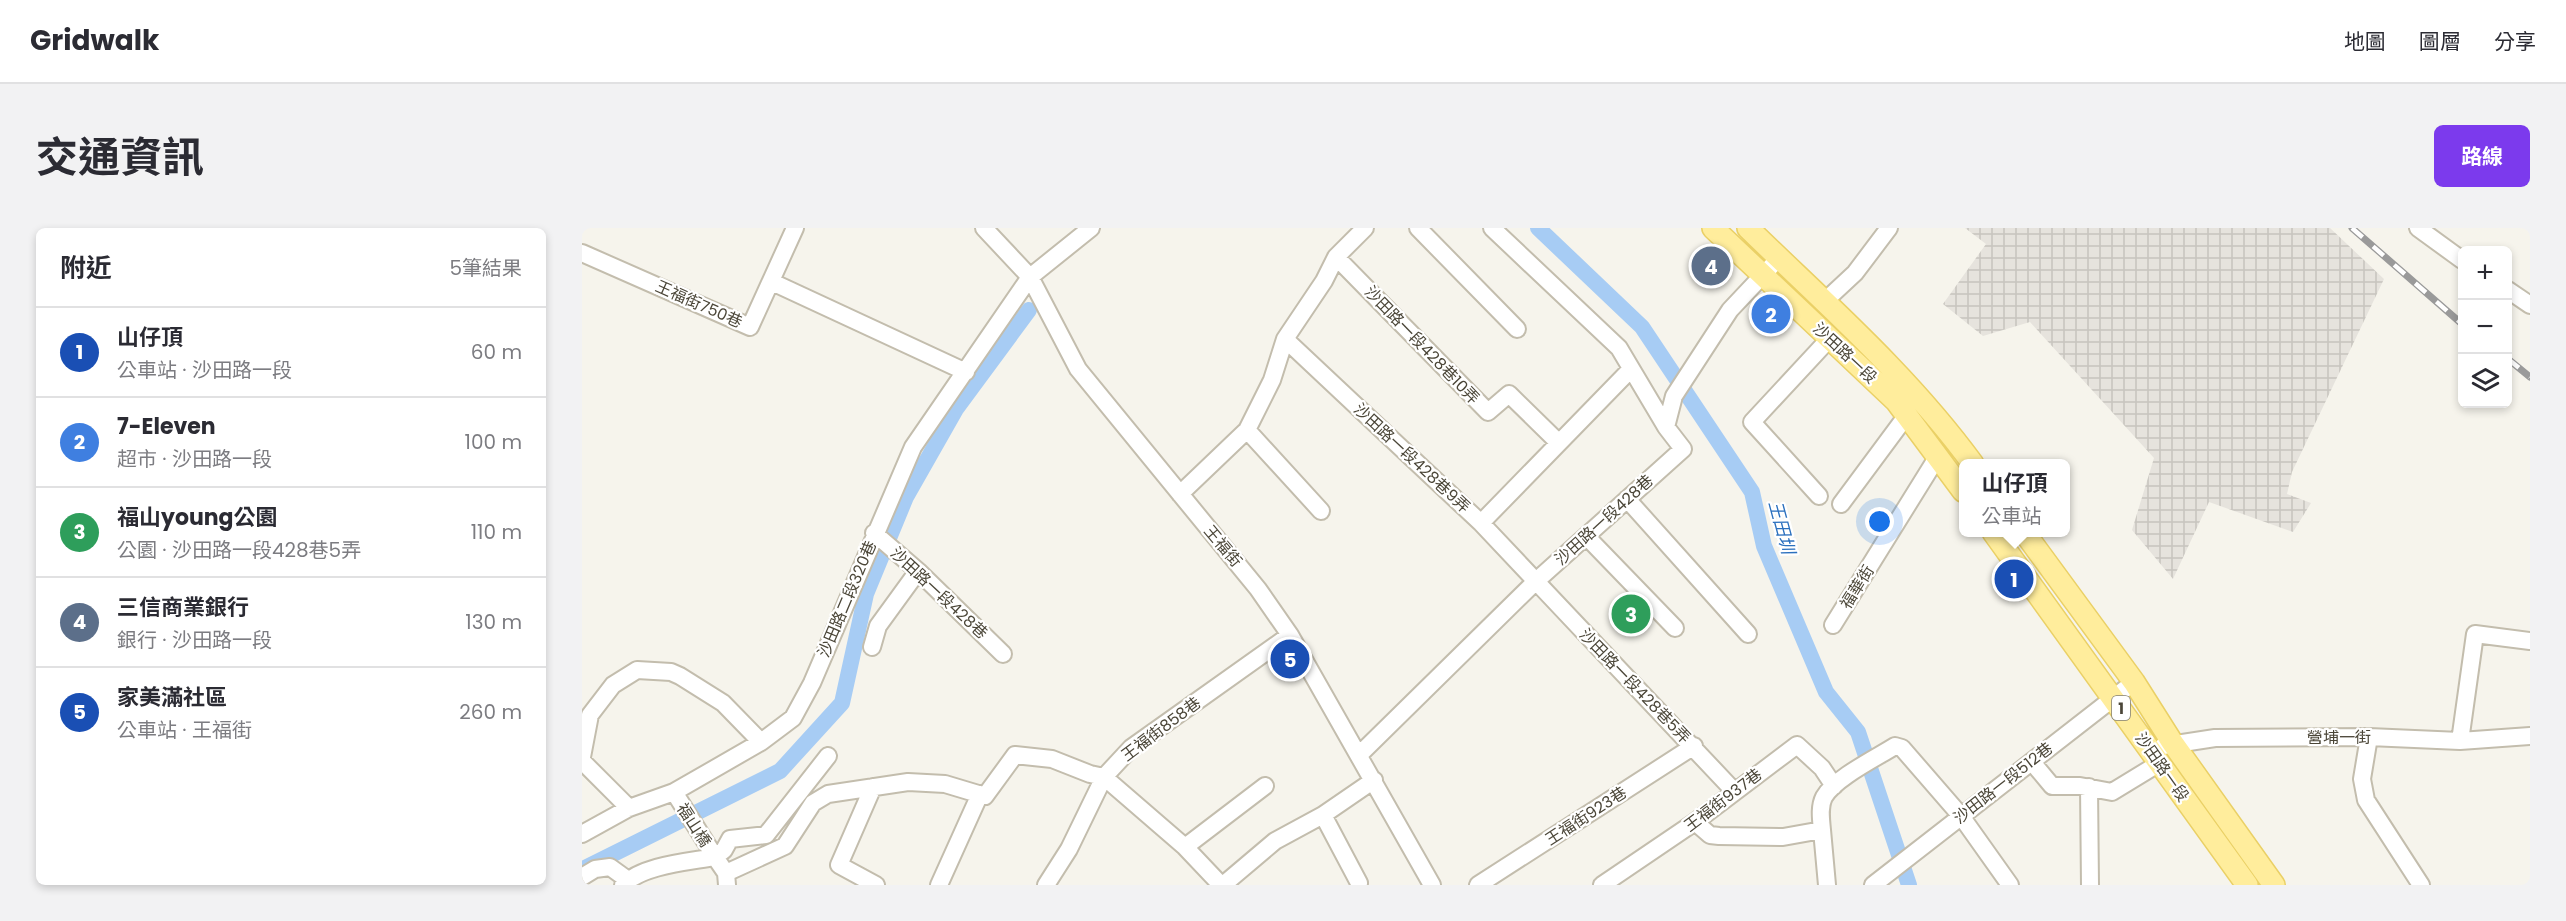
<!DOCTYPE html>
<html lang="zh-TW">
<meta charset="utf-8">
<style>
:root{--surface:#fff;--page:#f2f2f3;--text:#2b2b33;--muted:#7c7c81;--line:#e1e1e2;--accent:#7c3aed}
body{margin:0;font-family:Poppins,"Noto Sans TC",sans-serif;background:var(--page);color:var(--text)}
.controls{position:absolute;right:18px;top:18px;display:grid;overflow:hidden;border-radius:9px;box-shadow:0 3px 9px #0003}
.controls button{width:54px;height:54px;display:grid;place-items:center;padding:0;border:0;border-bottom:2px solid var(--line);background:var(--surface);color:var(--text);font:30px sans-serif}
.you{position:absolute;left:1298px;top:294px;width:21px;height:21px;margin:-15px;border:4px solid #fff;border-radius:50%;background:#1a73e8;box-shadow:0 0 0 9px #1a73e833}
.badge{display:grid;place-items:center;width:39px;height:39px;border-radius:50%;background:var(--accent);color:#fff;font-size:20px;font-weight:700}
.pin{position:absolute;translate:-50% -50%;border:3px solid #fff;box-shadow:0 2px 6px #0006}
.popup{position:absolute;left:1377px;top:231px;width:111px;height:78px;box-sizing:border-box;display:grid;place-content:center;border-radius:9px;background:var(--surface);filter:drop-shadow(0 2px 4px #0005);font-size:20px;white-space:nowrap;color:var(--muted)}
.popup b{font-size:22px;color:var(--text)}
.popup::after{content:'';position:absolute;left:50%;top:100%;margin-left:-12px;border:12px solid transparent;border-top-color:var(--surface)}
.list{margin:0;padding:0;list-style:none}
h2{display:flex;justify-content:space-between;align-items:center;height:78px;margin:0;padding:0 24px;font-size:26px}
h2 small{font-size:20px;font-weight:400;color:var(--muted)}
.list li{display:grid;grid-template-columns:39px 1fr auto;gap:18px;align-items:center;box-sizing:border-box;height:90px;padding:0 24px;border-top:2px solid var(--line)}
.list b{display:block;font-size:22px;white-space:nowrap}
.list p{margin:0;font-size:20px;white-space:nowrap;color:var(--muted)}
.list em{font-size:20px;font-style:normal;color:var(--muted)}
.icon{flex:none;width:33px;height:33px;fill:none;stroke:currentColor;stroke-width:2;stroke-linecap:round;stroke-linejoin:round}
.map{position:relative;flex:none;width:1948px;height:657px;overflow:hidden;border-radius:9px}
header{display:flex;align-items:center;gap:36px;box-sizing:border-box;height:84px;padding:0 30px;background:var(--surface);border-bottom:2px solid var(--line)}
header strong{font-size:28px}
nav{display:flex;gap:33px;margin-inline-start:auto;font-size:21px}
.intro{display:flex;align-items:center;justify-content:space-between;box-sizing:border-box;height:144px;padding:0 36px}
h1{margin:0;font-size:42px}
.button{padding:15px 27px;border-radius:9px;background:var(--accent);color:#fff;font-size:21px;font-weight:700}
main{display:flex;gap:36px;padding:0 36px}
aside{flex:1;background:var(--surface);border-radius:9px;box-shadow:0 3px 9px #0003}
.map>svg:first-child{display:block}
.industrial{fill:url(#industrial-grid)}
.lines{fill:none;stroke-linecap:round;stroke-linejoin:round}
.canal{stroke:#a7ccf4;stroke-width:16}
.minor-casing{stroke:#c3bdad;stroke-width:20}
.major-casing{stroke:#ead066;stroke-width:24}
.minor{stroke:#fff;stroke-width:16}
.major{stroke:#ffed9c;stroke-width:21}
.rail-casing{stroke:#9a9a9a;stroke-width:7}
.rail{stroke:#fff;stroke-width:4.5;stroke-dasharray:14;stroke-linecap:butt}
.labels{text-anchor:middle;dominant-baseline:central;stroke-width:4.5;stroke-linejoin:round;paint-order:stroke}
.shield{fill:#fff;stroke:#817e74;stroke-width:1.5}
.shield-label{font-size:15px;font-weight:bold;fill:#4b4638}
.street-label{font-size:16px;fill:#4b4638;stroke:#fff}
.water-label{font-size:18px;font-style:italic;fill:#2b70be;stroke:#fff}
</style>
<header>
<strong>Gridwalk</strong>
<nav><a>地圖</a><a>圖層</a><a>分享</a></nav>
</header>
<div class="intro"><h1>交通資訊</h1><a class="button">路線</a></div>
<main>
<aside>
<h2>附近<small>5筆結果</small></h2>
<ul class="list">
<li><span class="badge" style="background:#1a4fb4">1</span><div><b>山仔頂</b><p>公車站 · 沙田路一段</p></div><em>60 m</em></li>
<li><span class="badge" style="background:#3f7fe0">2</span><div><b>7-Eleven</b><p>超市 · 沙田路一段</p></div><em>100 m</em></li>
<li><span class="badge" style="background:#2e9e5b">3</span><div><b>福山young公園</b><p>公園 · 沙田路一段428巷5弄</p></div><em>110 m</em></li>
<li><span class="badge" style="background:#5c6f8a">4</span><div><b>三信商業銀行</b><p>銀行 · 沙田路一段</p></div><em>130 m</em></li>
<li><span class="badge" style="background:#1a4fb4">5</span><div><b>家美滿社區</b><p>公車站 · 王福街</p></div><em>260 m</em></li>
</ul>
</aside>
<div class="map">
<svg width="1948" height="657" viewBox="0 0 1948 657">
<defs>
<pattern id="industrial-grid" width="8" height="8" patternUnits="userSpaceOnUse" patternTransform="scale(1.5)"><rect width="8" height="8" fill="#e6e3dd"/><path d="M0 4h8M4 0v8" fill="none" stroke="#c7c4be"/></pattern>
</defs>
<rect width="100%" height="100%" fill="#f6f4ec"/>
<path class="industrial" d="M1383,0H1748L1802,51L1710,244L1705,266L1729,275L1711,304L1627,274L1591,351L1550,302L1572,230L1448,94L1401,108L1361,76L1404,16Z"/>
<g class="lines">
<path class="canal" d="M956,0L1060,99L1170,264L1182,318L1244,464L1276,504L1327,657
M1,641L198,543L260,475L284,366L324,269L374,181L447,82"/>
<g class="minor-casing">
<path id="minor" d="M402,0L448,49L496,141L676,361L708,407L850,657
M836,0L935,101
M910,0L1037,120L1084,199
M1836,0L1880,32
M0,25L168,99L213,0
M754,29L906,184L927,166L976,214
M190,54L384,144
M1926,62L1948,77
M1244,72L1273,45L1307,0
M703,111L899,295L1152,563
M665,202L739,283
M598,266L665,202L690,152L703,111L742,53L754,29L783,0
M1237,268L1170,194L1248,110
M1045,271L1166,406
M1259,276L1325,187
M899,295L1049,141
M292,305L336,343L421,426
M1004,308L1093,400
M1251,397L1356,228
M290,419L296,398L336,343
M1787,509L1780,551L1784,572L1839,657
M1878,513L1893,406L1948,413
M1581,518L1633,510L1787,509L1878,513L1948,508
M777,527L953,354L1101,221L1084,199L1092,168L1148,82L1197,30
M0,529L8,487L31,457L55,442L89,444L98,448L141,475L179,514
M0,533L47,580
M1450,534L1470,558H1498L1530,564L1576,536
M291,559L257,637L294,657
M1507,559L1508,657
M92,564L133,629L142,622L148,611L184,607L246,528
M741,587L777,655
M1113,594L1128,607L1137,608L1201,609L1240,602L1245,657
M1240,602C1239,591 1237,579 1242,569C1253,550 1294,530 1313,518L1320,520L1379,588L1428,657
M0,606L47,580L92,564L179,514L211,490L230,455L331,219L448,49L509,0
M603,619L683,558
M144,645L203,618L231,575L246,566L326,554L363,556L403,568L433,527L470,531L508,546L522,549L603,619L639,657
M0,649L13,641L28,639L46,652
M41,657C61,637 106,634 133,629L144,645L145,657
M357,657L398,566
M464,657L487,621L522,549L549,520L708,407
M641,657L693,613L741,587L792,552
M896,657L1112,518
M1020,657L1113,594L1215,517L1240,540L1252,558
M1291,657L1552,454"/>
</g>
<g class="major-casing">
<path id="major" d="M1131,0L1314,173L1381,263
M1166,0C1244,76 1326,147 1391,236
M1411,304L1665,657
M1442,304L1552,454L1590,514L1692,657"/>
</g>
<use href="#minor" class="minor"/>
<use href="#major" class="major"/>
<g class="rail-casing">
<path id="rail" d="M1770,0L1880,96
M1926,131L1948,149"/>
</g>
<use href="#rail" class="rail"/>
</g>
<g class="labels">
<rect class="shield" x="1530" y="468" width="18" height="24" rx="4.5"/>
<g class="shield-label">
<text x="1539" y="480">1</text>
</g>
<g class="street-label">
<text transform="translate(117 76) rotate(24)">王福街750巷</text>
<text transform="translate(840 117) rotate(46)">沙田路一段428巷10弄</text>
<text transform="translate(1263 125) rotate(43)">沙田路一段</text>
<text transform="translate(830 230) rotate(43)">沙田路一段428巷9弄</text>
<text transform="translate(1022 292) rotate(-42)">沙田路一段428巷</text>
<text transform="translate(641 318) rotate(50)">王福街</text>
<text transform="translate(1275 359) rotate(-58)">福華街</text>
<text transform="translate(357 365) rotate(43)">沙田路一段428巷</text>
<text transform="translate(265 371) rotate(-67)">沙田路二段320巷</text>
<text transform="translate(1053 458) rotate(46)">沙田路一段428巷5弄</text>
<text transform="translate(579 501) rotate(-37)">王福街858巷</text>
<text x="1757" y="509">營埔一街</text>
<text transform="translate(1580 539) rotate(55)">沙田路一段</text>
<text transform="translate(1421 555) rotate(-38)">沙田路一段512巷</text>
<text transform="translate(1141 572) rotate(-37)">王福街937巷</text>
<text transform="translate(1004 588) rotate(-33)">王福街923巷</text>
<text transform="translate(112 597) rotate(57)">福山橋</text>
</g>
<g class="water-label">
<text transform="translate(1200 299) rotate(75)">王田圳</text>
</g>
</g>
</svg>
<div class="controls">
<button>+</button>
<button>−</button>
<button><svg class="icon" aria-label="layers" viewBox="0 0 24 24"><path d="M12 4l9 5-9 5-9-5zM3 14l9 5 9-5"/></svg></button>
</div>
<div class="you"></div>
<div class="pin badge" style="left:1432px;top:351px;background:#1a4fb4">1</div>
<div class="popup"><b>山仔頂</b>公車站</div>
<div class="pin badge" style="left:1189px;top:86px;background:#3f7fe0">2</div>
<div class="pin badge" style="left:1049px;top:386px;background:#2e9e5b">3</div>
<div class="pin badge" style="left:1129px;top:38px;background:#5c6f8a">4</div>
<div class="pin badge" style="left:708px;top:431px;background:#1a4fb4">5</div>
</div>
</main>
